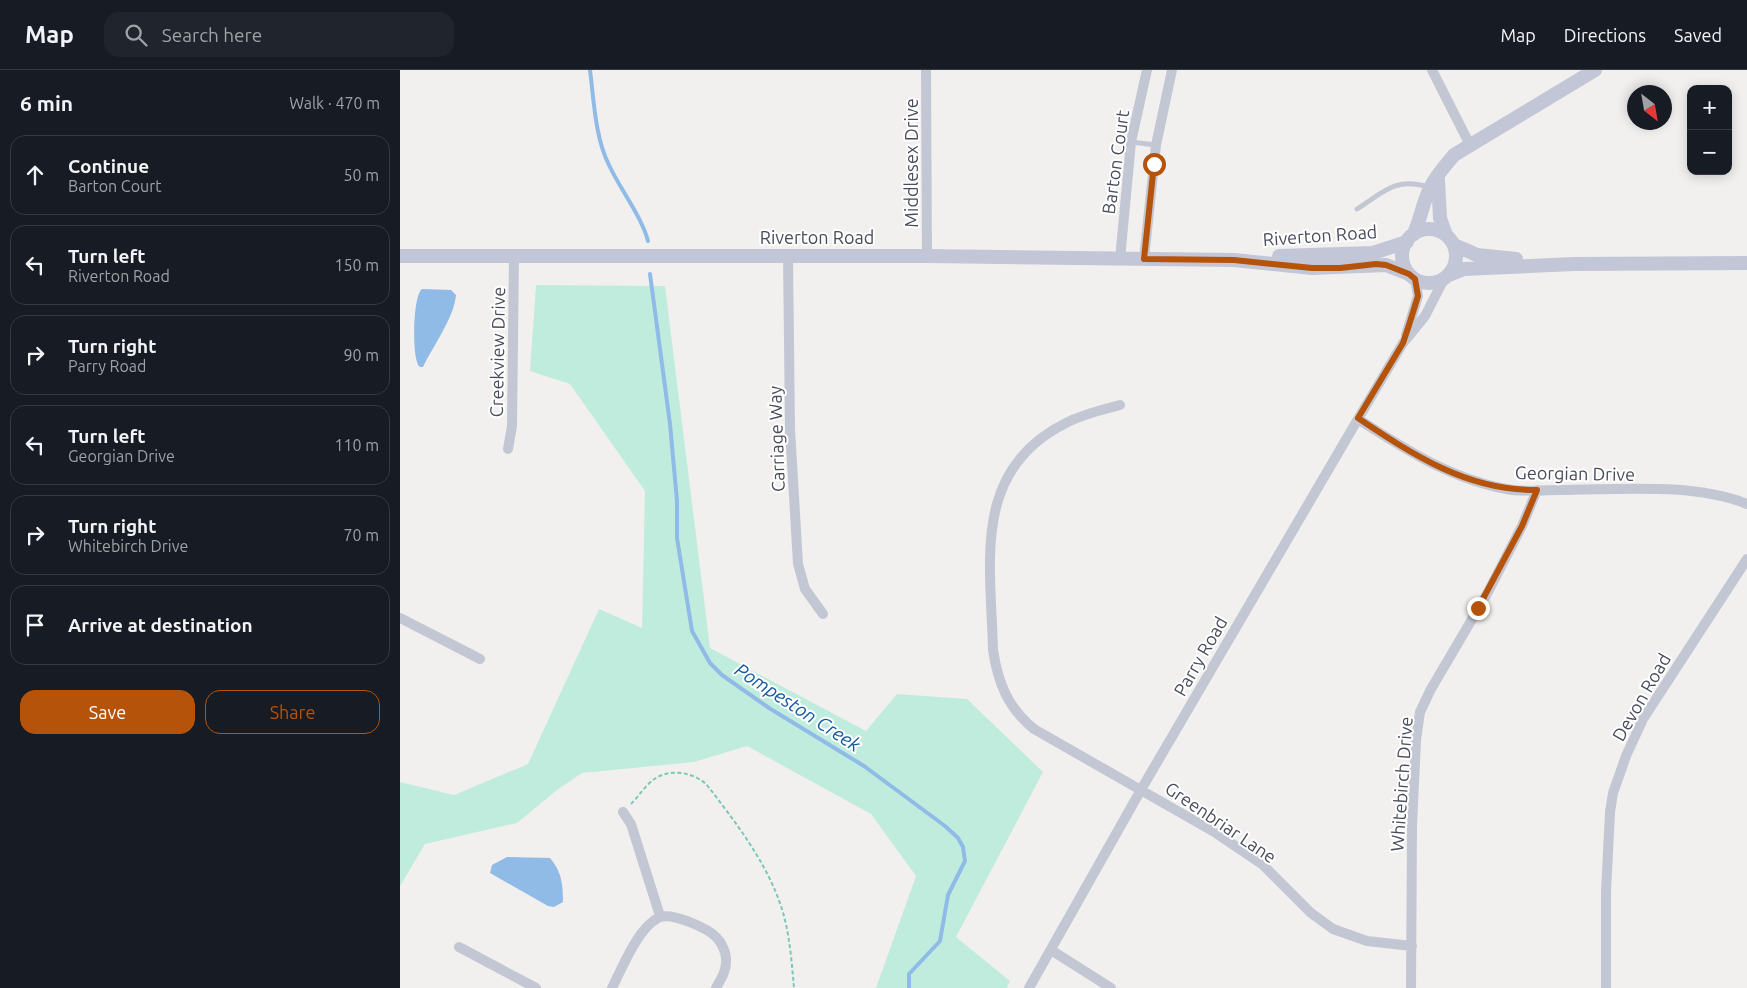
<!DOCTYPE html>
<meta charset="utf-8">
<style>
:root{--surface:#171b24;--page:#20242c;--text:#f1f3f6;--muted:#9ea1a6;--line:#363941;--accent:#b45309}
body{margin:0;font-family:Ubuntu,sans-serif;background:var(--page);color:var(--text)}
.controls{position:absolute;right:15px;top:15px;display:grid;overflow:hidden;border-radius:10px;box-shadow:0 2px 12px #0003}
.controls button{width:45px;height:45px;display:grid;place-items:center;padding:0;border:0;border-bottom:1px solid var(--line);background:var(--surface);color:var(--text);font:25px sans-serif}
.compass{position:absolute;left:1227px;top:15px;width:45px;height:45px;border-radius:50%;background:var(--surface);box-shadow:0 2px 12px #0003;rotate:149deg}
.stop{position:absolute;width:15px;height:15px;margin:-11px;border:4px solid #b45309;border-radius:50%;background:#fff}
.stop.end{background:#b45309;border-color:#fff;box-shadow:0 1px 5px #0008}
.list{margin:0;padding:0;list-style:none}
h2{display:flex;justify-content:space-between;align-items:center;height:65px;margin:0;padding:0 20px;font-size:21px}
h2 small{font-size:16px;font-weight:400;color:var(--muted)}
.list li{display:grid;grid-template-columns:32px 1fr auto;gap:15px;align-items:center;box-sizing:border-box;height:80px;margin:0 10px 10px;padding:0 10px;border:1px solid var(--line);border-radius:15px}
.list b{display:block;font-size:19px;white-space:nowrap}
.list p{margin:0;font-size:16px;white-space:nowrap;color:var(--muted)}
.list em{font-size:16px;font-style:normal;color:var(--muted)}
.actions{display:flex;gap:10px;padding:15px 20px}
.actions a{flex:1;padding:11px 0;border:1px solid var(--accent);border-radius:15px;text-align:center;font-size:18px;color:var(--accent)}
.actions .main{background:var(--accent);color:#fff}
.icon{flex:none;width:28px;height:28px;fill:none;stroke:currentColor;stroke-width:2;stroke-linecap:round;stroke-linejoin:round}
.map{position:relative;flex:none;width:1347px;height:918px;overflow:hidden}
header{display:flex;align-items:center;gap:30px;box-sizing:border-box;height:70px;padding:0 25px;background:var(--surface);border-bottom:1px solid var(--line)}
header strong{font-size:24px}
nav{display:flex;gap:28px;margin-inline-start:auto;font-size:18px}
.search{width:350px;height:45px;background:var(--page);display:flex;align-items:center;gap:12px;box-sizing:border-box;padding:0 18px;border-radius:15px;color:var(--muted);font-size:19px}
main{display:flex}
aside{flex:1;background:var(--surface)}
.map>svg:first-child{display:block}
.green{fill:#c0ecde}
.water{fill:#90bbe7}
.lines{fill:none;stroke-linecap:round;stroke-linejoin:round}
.stream{stroke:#90bbe7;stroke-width:4}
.path{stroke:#7ac8b9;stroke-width:2;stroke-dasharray:4 2.5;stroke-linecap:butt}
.lane{stroke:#c3c7d3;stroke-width:5}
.street{stroke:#c3c7d3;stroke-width:10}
.secondary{stroke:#c3c6d7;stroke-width:14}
.route{stroke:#b45309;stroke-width:6}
.labels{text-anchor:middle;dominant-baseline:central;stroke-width:4;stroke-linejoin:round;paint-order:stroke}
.street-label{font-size:18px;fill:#484c5b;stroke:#fff}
.water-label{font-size:19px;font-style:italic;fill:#155aa1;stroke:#fff}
</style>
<header>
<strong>Map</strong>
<div class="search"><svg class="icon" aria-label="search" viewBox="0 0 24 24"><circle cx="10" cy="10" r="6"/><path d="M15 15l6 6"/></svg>Search here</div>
<nav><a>Map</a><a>Directions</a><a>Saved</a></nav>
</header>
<main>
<aside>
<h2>6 min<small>Walk · 470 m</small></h2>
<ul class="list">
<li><svg class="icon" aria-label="ahead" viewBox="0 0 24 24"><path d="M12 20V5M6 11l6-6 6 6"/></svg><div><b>Continue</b><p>Barton Court</p></div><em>50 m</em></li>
<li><svg class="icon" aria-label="left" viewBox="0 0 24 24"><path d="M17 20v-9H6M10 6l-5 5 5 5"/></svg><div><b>Turn left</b><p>Riverton Road</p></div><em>150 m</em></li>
<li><svg class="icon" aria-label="right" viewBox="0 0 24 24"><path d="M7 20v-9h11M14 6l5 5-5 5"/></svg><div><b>Turn right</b><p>Parry Road</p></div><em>90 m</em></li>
<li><svg class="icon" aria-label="left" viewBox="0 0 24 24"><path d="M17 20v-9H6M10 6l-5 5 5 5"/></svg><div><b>Turn left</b><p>Georgian Drive</p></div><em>110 m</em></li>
<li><svg class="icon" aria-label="right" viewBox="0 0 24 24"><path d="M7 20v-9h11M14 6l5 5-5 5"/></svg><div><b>Turn right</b><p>Whitebirch Drive</p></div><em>70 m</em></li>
<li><svg class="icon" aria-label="arrive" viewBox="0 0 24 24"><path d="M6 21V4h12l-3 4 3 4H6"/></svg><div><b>Arrive at destination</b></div></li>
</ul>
<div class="actions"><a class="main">Save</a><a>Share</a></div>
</aside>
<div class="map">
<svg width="1347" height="918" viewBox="0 0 1347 918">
<rect width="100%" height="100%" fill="#f1f0ef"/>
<path class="green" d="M136,215L265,216L310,578L466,661L497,624L567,629L643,702L556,867L610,911L607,918H476L516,806L471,744L347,676L294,692L182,703L157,720L117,753L25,774L0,816V712L54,725L128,694L199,539L242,558L245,421L170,314L130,301Z"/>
<path class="water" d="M22,219L51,220L56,225C54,248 33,276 23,297H20C11,291 13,224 22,219Z
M107,787L150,788C162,802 163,815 163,832L154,837L148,836L90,803L92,795Z"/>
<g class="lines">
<path class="stream" d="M190,0C194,31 195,67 209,95C220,119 242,147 248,171
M250,204L270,354L277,431V468L292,561L310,593L322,605L369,638L464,696L545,756L558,768L563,777L565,791L548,825L540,871L509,904V918"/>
<path class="path" d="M231,734C239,726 246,714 256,708C272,698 295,703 307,715C337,754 371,798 384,846C390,869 392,895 394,918"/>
<path class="lane" d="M731,72L756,75
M957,139C984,122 995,107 1028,117"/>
<path class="street" d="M526,0L527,186
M1032,0L1070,75
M388,187L390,359L398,494L405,519L423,544
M720,189L731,72L747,0
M744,189L756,75L772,0
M1006,265L1018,226L1015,209
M720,335C702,340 683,344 666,353C571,400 591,493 593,580C598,613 608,638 634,659L816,763L862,794L911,843L933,859L967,871L1012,876
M958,349C1006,380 1054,411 1112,420C1127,422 1143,420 1158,420C1217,420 1292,412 1347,434
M108,379L112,356L114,185
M0,548L80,589
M223,742L231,754L260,846
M59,877L136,918
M651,880L711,918
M212,918C222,898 238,858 258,848C270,841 308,858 317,868C322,873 326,883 326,889C327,900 321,909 316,918
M629,918L742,718L958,349L1003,273L1025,246L1044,209
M1011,918L1012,756L1016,670L1020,642L1031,619L1088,522L1122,456L1137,420
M1206,918V822L1210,742L1213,723L1226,686L1243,649L1347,489"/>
<path class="secondary" d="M1038,110L1040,148L1046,165
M1002 186a27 27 0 1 1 54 0a27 27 0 1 1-54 0Z
M1013,165C1020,152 1021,140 1026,128C1031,112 1043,98 1054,85L1195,0
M1054,175L1077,185L1116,189
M0,186H527L834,190L912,198L986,195L1009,204
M879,186L973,183L1007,172
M1049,205L1064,199L1174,194L1347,193"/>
</g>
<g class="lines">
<path class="route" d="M754,94L744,189L834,190L912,198H940L976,194L986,195L1009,204L1015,209L1018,226L1009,255L1003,273L958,348C1013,385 1068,421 1137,420L1122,456L1078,538"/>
</g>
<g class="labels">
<g class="street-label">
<text transform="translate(715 92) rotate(-82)">Barton Court</text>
<text transform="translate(511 93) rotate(-90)">Middlesex Drive</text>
<text transform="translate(920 165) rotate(-4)">Riverton Road</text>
<text x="417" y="167">Riverton Road</text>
<text transform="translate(97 282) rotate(-89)">Creekview Drive</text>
<text transform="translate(376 369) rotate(-92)">Carriage Way</text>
<text transform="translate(1175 403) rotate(1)">Georgian Drive</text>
<text transform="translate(800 586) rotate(-60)">Parry Road</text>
<text transform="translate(1241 627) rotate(-60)">Devon Road</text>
<text transform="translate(1001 714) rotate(-86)">Whitebirch Drive</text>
<text transform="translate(821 752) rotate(34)">Greenbriar Lane</text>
</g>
<g class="water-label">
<text transform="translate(398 637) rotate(33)">Pompeston Creek</text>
</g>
</g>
</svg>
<div class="controls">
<button>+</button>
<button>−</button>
</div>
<svg class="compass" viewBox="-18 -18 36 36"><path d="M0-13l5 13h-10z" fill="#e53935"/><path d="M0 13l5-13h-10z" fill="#9ea1a6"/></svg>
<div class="stop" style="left:754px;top:94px"></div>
<div class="stop end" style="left:1078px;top:538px"></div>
</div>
</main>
